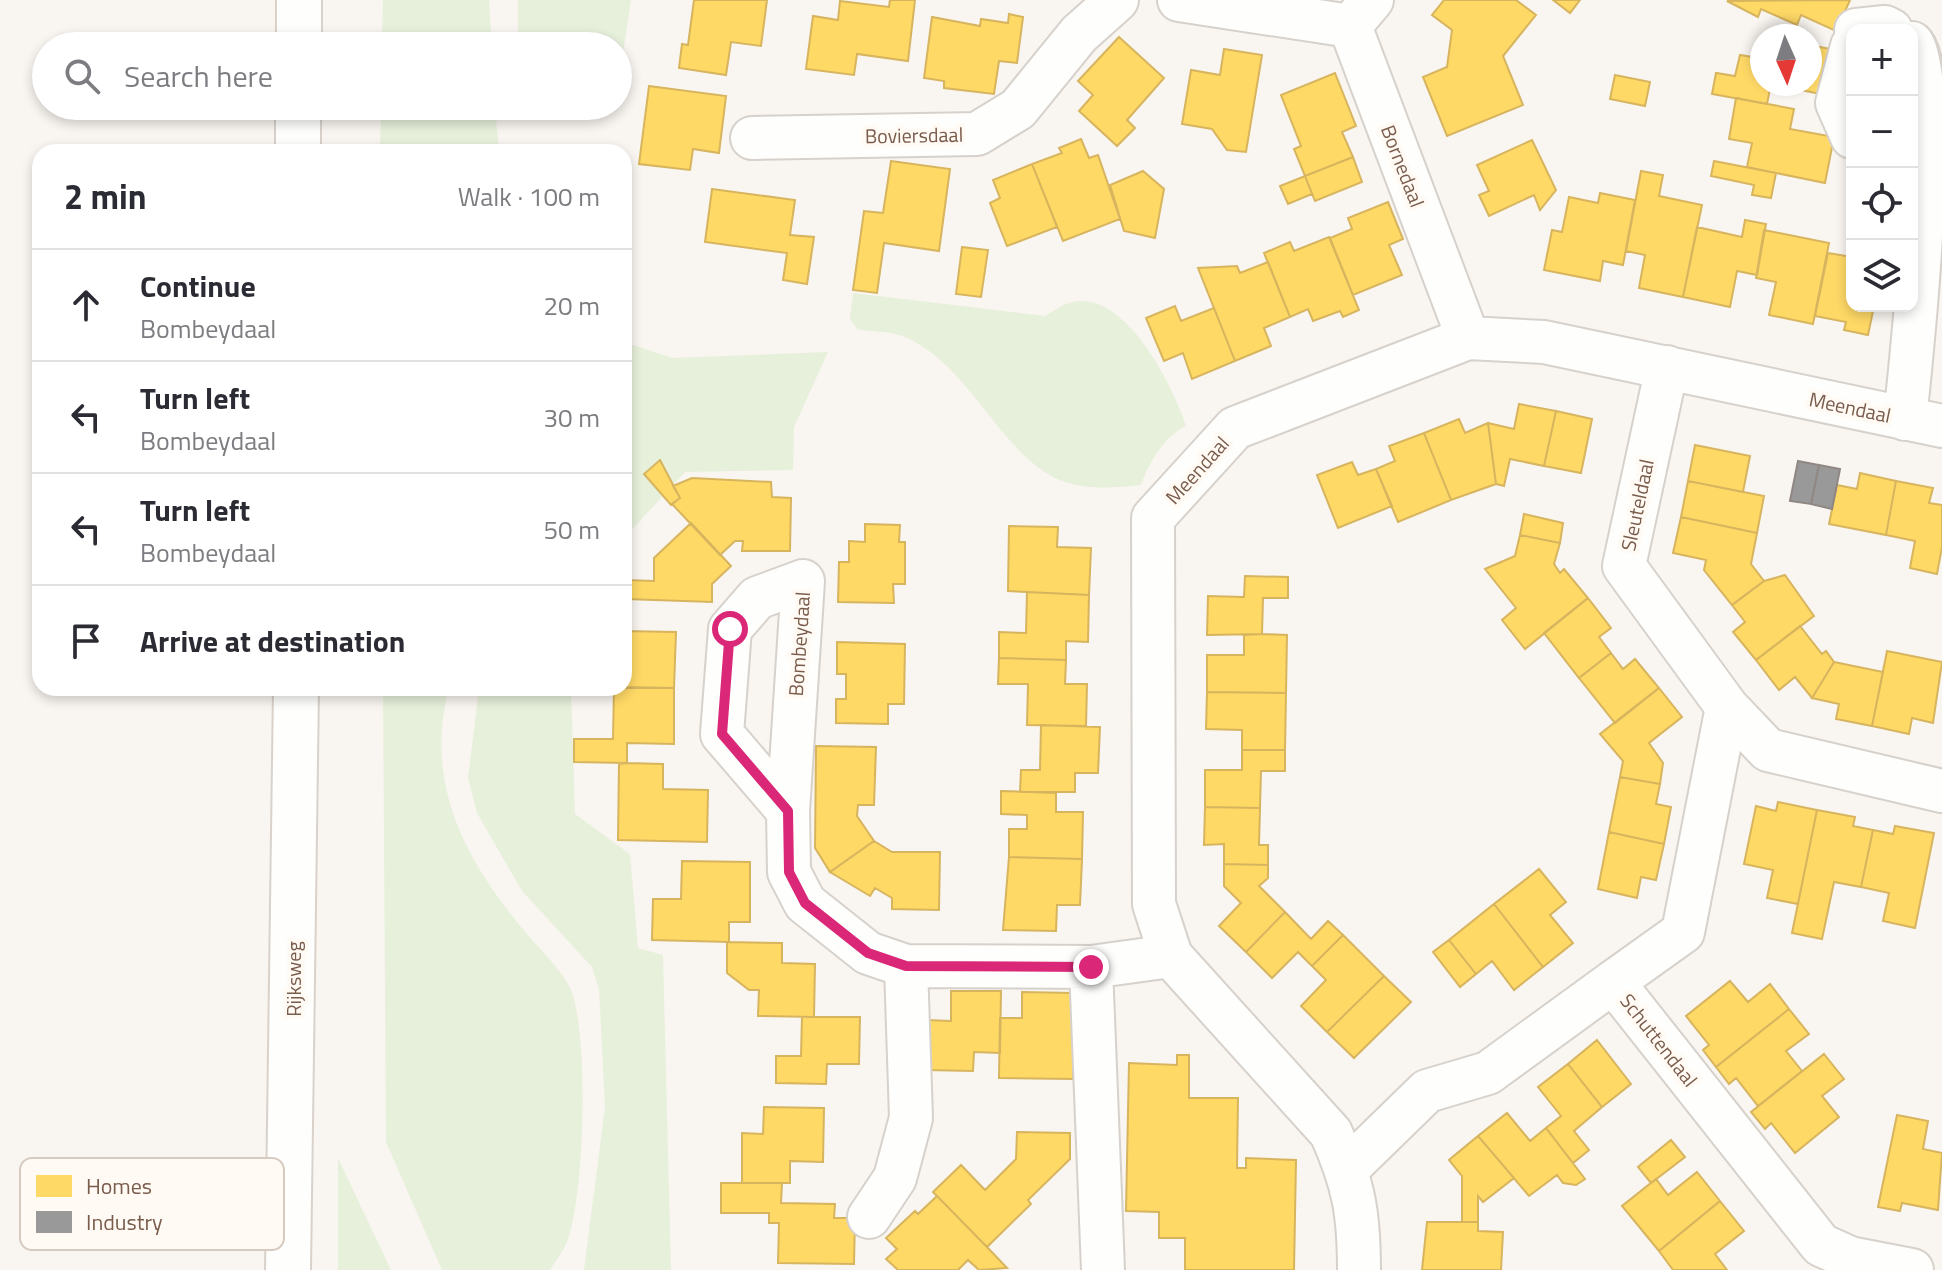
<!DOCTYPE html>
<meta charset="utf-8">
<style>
:root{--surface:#fff;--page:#f7f7f7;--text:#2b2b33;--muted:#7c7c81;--line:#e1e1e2}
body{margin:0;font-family:"Titillium Web",sans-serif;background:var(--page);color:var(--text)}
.controls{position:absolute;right:24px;top:24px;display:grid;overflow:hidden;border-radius:16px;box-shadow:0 4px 12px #0003}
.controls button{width:72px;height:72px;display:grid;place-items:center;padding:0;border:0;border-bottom:2px solid var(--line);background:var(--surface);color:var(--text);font:40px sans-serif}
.compass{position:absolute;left:1750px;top:24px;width:72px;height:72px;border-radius:50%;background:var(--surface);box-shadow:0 4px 12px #0003;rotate:177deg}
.stop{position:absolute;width:24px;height:24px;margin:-18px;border:6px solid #db2777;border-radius:50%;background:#fff}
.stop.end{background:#db2777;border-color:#fff;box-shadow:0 2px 8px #0008}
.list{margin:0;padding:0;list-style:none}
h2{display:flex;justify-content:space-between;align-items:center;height:104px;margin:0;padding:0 32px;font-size:34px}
h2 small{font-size:26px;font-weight:400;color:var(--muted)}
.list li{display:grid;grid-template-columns:52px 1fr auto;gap:24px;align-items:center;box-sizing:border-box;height:112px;padding:0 32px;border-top:2px solid var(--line)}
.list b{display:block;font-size:30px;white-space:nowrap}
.list p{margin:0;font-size:26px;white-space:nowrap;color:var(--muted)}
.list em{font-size:26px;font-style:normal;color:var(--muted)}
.icon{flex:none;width:44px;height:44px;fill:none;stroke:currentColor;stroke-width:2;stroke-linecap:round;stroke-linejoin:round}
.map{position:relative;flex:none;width:1942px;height:1270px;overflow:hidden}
.search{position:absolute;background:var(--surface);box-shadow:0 4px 12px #0003;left:32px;top:32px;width:600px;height:88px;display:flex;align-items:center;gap:20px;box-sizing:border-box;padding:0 28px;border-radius:44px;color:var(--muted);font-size:30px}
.panel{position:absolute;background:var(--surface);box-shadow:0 4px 12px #0003;left:32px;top:144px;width:600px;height:552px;border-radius:24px}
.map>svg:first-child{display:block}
.green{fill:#e7f0db}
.homes{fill:#ffd966;stroke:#d7b45e;stroke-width:2}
.industry{fill:#999;stroke:#908782;stroke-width:2}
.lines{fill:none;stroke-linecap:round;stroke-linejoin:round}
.minor-casing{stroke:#d7d1cb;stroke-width:46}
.secondary-casing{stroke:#d9d2cb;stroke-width:48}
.minor{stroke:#fefefd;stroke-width:42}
.secondary{stroke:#fefefd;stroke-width:44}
.route{stroke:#db2777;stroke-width:10}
.labels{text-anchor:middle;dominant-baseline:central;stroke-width:8;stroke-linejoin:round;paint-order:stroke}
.street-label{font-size:20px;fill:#7a5c4d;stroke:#fffaf3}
.key{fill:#fffaf3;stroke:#d7cbc1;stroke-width:2}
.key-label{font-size:22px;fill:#7a5c4d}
</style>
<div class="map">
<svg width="1942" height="1270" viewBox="0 0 1942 1270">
<rect width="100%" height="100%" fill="#f9f5f0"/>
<path class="green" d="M383,0H489L492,46H382Z
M518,0H631L623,53L618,54V46H518Z
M381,106H495L499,152H380Z
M853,293L1045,316C1054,311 1063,304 1073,302C1126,291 1173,386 1186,426C1163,437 1149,463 1141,485C1115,488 1087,490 1062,481C1000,456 972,366 905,337C891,331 872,332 857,329L850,319Z
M624,342L672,358L828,352L794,427L793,470L685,472L624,538Z
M383,688H449C424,782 464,858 522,928C537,947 562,969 571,990C589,1034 585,1201 566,1244C562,1253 555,1262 550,1270H442L386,1142Z
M479,688H571L575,814L630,854L638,948L663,955L671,1270H584L605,1107L599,989L592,967L522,891L477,813L468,778Z
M338,1158L391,1270H338Z"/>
<path class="homes" d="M694,0H767L761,46L731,42L726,75L679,68L682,44L688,45Z
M890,0H915L908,61L857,54L854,75L806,69L813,16L838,20L840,1L889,7Z
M1444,0H1516L1536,15L1503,56L1523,105L1447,136L1423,77L1447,67L1452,30L1432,15Z
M1553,0H1580L1570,13Z
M1850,0L1836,31L1801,15L1797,25L1761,9L1758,17L1727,1Z
M1009,14L1023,17L1017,63L999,61L994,94L944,88V81L924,78L932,17L980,26L981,19L1008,23Z
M1119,37L1164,78L1127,120L1135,128L1117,146L1079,111L1093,95L1078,81Z
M1762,44V84H1810V45L1830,49L1821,94L1771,84L1767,104L1712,94L1716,73L1735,76L1740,55L1759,58Z
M1224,49L1262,55L1246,152L1227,150L1212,129L1182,124L1191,70L1220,75Z
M1335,73L1356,126L1342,132L1353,157L1305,176L1294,149L1301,146L1281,95Z
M1615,75L1650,82L1645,106L1610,99Z
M649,86L726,96L719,153L693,149L690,170L639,164Z
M1736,98L1794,109L1790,129L1834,137L1825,183L1747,167L1752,143L1729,139Z
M1081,139L1089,158L1098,155L1120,219L1063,241L1032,164L1062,153L1059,148Z
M1532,140L1556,190L1540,210L1534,195L1489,216L1479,195L1489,191L1477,165Z
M1353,157L1362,182L1315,201L1305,176Z
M891,161L950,169L939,251L884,243L877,293L853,290L864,211L883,213Z
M1714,161L1776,173L1771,198L1752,195L1754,185L1711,176Z
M1032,164L1057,227L1007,246L990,203L1000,198L993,180Z
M1143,171L1164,189L1155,238L1124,231L1110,185Z
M1641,171L1663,175L1659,196L1702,205L1683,297L1639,288L1645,255L1626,251Z
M1305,176L1312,194L1288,204L1280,186Z
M712,189L795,200L790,235L814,237L807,284L783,280L787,253L705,242Z
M1600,193L1635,200L1623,265L1603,261L1600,281L1544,270L1552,230L1562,232L1569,197L1598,203Z
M1388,202L1403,239L1389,245L1402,275L1353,295L1330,238L1352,229L1348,218Z
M1745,220L1766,224L1757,275L1737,271L1730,307L1683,297L1697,227L1742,237Z
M1764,230L1829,243L1813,324L1769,315L1776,282L1756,278Z
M1329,237L1359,310L1343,317L1340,311L1313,321L1308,309L1290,317L1264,253L1290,242L1294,251Z
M962,247L988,250L981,297L956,294Z
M1828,253L1852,257V306H1874L1868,335L1844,330L1846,322L1815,316Z
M1268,262L1290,317L1264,328L1271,346L1235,361L1198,268L1237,266L1240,273Z
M1175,306L1181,321L1214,308L1235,361L1192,379L1183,353L1164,361L1146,318Z
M1519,404L1556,411L1544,466L1510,459L1504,486L1496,484L1488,423L1514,429Z
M1556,411L1592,419L1581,473L1544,466Z
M1459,419L1465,433L1488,423L1496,484L1451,500L1424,433Z
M1424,433L1451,500L1398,522L1376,469L1395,461L1389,446Z
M1695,445L1750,456L1743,492L1688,481Z
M660,460L680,498L671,505L644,474Z
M1352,462L1358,475L1376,469L1392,506L1338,528L1317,475Z
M1860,473L1896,481L1886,535L1829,524L1837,485L1857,489Z
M692,478L771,482L772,497L791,498L790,551H742L743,541H735L720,555L672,504L680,498L673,486Z
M1688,481L1764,496L1757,533L1681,517Z
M1896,481L1933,488L1929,503L1942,505V547L1937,574L1910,568L1915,541L1886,535Z
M1524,514L1563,523L1560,543L1520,535Z
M1681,517L1757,533L1751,564L1764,581L1732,605L1704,570L1706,560L1673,553Z
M691,523L731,566L712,584V602L626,599V580L654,581V558Z
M865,524L900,525L899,542H905V584H893L894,603L838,602L839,562H849V541L865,542Z
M1009,526L1058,527L1057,547L1091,548L1089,595L1008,591Z
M1520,535L1560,543L1554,564L1560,573L1564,569L1588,598L1525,649L1502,620L1516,608L1485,569L1515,556Z
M1785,575L1814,616L1756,660L1733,632L1745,622L1732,605L1764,581Z
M1245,576L1288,577V598H1263L1262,634L1207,635L1208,596L1244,597Z
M1027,592L1089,595L1088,642L1066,641V660L999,658V632L1026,633Z
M1588,598L1611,628L1599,637L1611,653L1579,678L1544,633Z
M1800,626L1822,654L1826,651L1834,662L1812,698L1795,677L1779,690L1756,660Z
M624,631L676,632L674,688L624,687Z
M1262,634L1287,635L1286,693L1207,692V655H1244V635Z
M837,642L905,644L904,704H888V724L836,723V699H846V674H837Z
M1887,651L1942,662L1933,723L1912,718L1909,734L1872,726Z
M1611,653L1623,669L1635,659L1659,688L1615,723L1579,678Z
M999,658L1066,660L1065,684H1087L1086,726L1027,725L1028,684H998Z
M1834,662L1883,672L1872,726L1836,719L1839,704L1812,698Z
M614,688H674V744L627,743V763L574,762V739H613Z
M1659,688L1682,717L1649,743L1663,763L1660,784L1620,777L1623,761L1600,734Z
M1207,692L1286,693L1285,750H1242V730L1206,729Z
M1041,725L1100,727L1098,773H1075V792H1020L1021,770H1040Z
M816,746L876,747L874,805H858L857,816L874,841L830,872L815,848Z
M1242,750H1285V771H1261L1260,808L1205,807V770H1242Z
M627,763L663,764V789L708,790L707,842L618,840L619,764Z
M1620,777L1660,784L1656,804L1671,807L1664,844L1609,832Z
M1001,791L1056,793V812H1083L1082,859L1009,857V829H1027V815L1001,814Z
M1778,802L1817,810L1798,904L1767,898L1773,870L1744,864L1756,806L1776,811Z
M1205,807L1260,808L1259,845H1268V865L1224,864V844L1204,845Z
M1817,810L1855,817L1853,826L1873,830L1861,887L1834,882L1822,939L1792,933Z
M1895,826L1934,833L1915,928L1883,921L1889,893L1861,887L1873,830L1893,834Z
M1609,832L1664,844L1656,880L1641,877L1637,898L1598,889Z
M874,841L892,852H940L939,910L892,909V898L875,888L870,896L830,872Z
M1009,857L1082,859L1080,905H1057L1056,931L1003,930Z
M682,861L750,862V922H729V942L652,940L653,899H681Z
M1224,864L1268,865V878L1259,886L1285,912L1246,952L1219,926L1241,903L1224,886Z
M1539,869L1566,902L1550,915L1573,943L1543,967L1494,904Z
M1494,904L1543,967L1514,990L1492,961L1476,974L1449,940Z
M1285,912L1311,939L1328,921L1343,935L1312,966L1298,952L1272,978L1246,952Z
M1343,935L1384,976L1327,1032L1301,1006L1326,980L1312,966Z
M1449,940L1476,974L1460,987L1433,952Z
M727,942L782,943V963L815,964L814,1017L758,1016L759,990H749L727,973Z
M1384,976L1411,1002L1354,1058L1327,1032Z
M1730,981L1748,1002L1770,984L1789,1009L1716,1067L1703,1050L1709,1045L1686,1016Z
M951,991H1001L1000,1053L974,1052L973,1071L927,1070V1020L951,1021Z
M1022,992L1074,993L1073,1079L999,1078L1000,1018H1022Z
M1789,1009L1809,1034L1786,1051L1802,1071L1758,1106L1736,1078L1729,1084L1716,1067Z
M802,1017H860L859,1064H827L826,1084L776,1083V1056H801Z
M1597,1040L1631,1084L1602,1107L1568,1064Z
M1824,1054L1844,1079L1822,1096L1839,1117L1795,1153L1771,1123L1765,1129L1751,1112Z
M1177,1055H1189V1098H1238L1237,1168H1246V1158L1296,1160L1294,1270H1185V1238H1159V1212L1126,1211L1129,1063L1177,1065Z
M1568,1064L1602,1107L1574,1131L1589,1150L1573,1163L1546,1128L1561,1116L1538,1087Z
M764,1107L824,1108L823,1162L790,1161V1183H742V1133L763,1134Z
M1507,1113L1530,1141L1546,1128L1585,1179L1576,1185L1563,1183L1557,1175L1529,1196L1478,1136Z
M1897,1115L1928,1121L1923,1149L1942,1153L1938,1210L1902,1203L1900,1211L1878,1207Z
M1017,1132L1070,1133V1159L1028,1200L1031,1204L987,1247L933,1192L961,1165L985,1190L1016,1159Z
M1478,1136L1514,1178L1483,1202L1478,1196V1222H1462V1176L1449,1160Z
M1671,1140L1685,1157L1651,1183L1638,1167Z
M1697,1172L1720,1201L1659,1251L1622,1206L1656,1179L1668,1195Z
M721,1183H782L781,1203L835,1204L834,1218H855L854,1264L778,1263L779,1223H769V1213H721Z
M937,1196L987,1247L1007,1268L979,1270L968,1260L958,1270H898L886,1259L897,1249L886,1238L915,1211L918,1214Z
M1720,1201L1744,1231L1715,1254L1727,1270H1673L1659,1251Z
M1427,1222H1478V1231L1503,1232L1501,1270H1422Z"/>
<path class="industry" d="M1798,461L1819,465L1811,504L1790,501Z
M1819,465L1840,469L1832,509L1811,504Z"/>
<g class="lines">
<g class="minor-casing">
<path id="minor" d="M1179,0L1350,26
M1372,0L1350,26L1468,338
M1856,30L1885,27L1891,30
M1852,46L1837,103L1852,137
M752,138L977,134L1018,109L1079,34L1117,0
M1667,367L1624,566L1727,707L1768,750L1942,791
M1905,419C1911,363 1942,69 1912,43
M788,811L722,734L730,629L757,598L803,581L788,811L789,872L805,903L868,953L906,966L1091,967L1171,956
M1091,967L1103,1270
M1613,982L1683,932L1727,707
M1347,1169L1427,1091L1488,1073L1613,982L1821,1245L1850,1258L1912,1270
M869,1217L895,1178L911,1118L906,966
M1359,1270C1359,1214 1354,1185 1331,1133L1171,956L1154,904L1153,518L1235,428L1468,338L1544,342L1942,426"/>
</g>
<g class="secondary-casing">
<path id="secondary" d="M299,46V0
M298,152V106
M288,1270L296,688"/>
</g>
<use href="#minor" class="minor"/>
<use href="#secondary" class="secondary"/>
</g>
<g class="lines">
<path class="route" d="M730,629L722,734L788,811L789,872L805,903L868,953L906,966L1091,967"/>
</g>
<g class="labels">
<g class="street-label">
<text transform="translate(914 135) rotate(-1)">Boviersdaal</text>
<text transform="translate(1403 166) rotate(69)">Bornedaal</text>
<text transform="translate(1850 407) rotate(12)">Meendaal</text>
<text transform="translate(1197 470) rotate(-48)">Meendaal</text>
<text transform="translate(1637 505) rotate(-78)">Sleuteldaal</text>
<text transform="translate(799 644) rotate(-86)">Bombeydaal</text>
<text transform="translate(293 979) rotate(-90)">Rijksweg</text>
<text transform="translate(1659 1040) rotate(52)">Schuttendaal</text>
</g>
</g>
<rect x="20" y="1158" width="264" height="92" rx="12" class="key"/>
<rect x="36" y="1175" width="36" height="22" fill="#ffd966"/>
<rect x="36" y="1211" width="36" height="22" fill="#999"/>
<g class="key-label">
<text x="86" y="1194">Homes</text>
<text x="86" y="1230">Industry</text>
</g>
</svg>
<div class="controls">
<button>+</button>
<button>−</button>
<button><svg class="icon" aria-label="locate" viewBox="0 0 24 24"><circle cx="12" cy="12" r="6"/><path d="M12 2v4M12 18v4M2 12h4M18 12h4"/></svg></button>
<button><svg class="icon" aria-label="layers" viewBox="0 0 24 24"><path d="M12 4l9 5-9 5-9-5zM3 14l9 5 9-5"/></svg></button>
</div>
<svg class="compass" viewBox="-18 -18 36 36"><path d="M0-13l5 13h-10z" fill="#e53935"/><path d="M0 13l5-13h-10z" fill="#7c7c81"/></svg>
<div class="stop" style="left:730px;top:629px"></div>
<div class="stop end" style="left:1091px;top:967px"></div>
<div class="search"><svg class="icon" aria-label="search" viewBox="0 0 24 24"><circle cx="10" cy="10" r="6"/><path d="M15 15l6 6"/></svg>Search here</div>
<section class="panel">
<h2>2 min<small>Walk · 100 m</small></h2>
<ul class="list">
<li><svg class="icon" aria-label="ahead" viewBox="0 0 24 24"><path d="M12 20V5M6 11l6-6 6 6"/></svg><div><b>Continue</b><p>Bombeydaal</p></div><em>20 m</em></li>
<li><svg class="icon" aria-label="left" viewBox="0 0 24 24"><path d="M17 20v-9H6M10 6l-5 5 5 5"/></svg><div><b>Turn left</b><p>Bombeydaal</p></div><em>30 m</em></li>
<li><svg class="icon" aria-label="left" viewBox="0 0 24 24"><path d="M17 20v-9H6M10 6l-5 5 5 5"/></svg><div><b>Turn left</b><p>Bombeydaal</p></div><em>50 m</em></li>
<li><svg class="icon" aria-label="arrive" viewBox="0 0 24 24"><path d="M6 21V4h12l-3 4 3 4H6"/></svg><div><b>Arrive at destination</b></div></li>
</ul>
</section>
</div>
